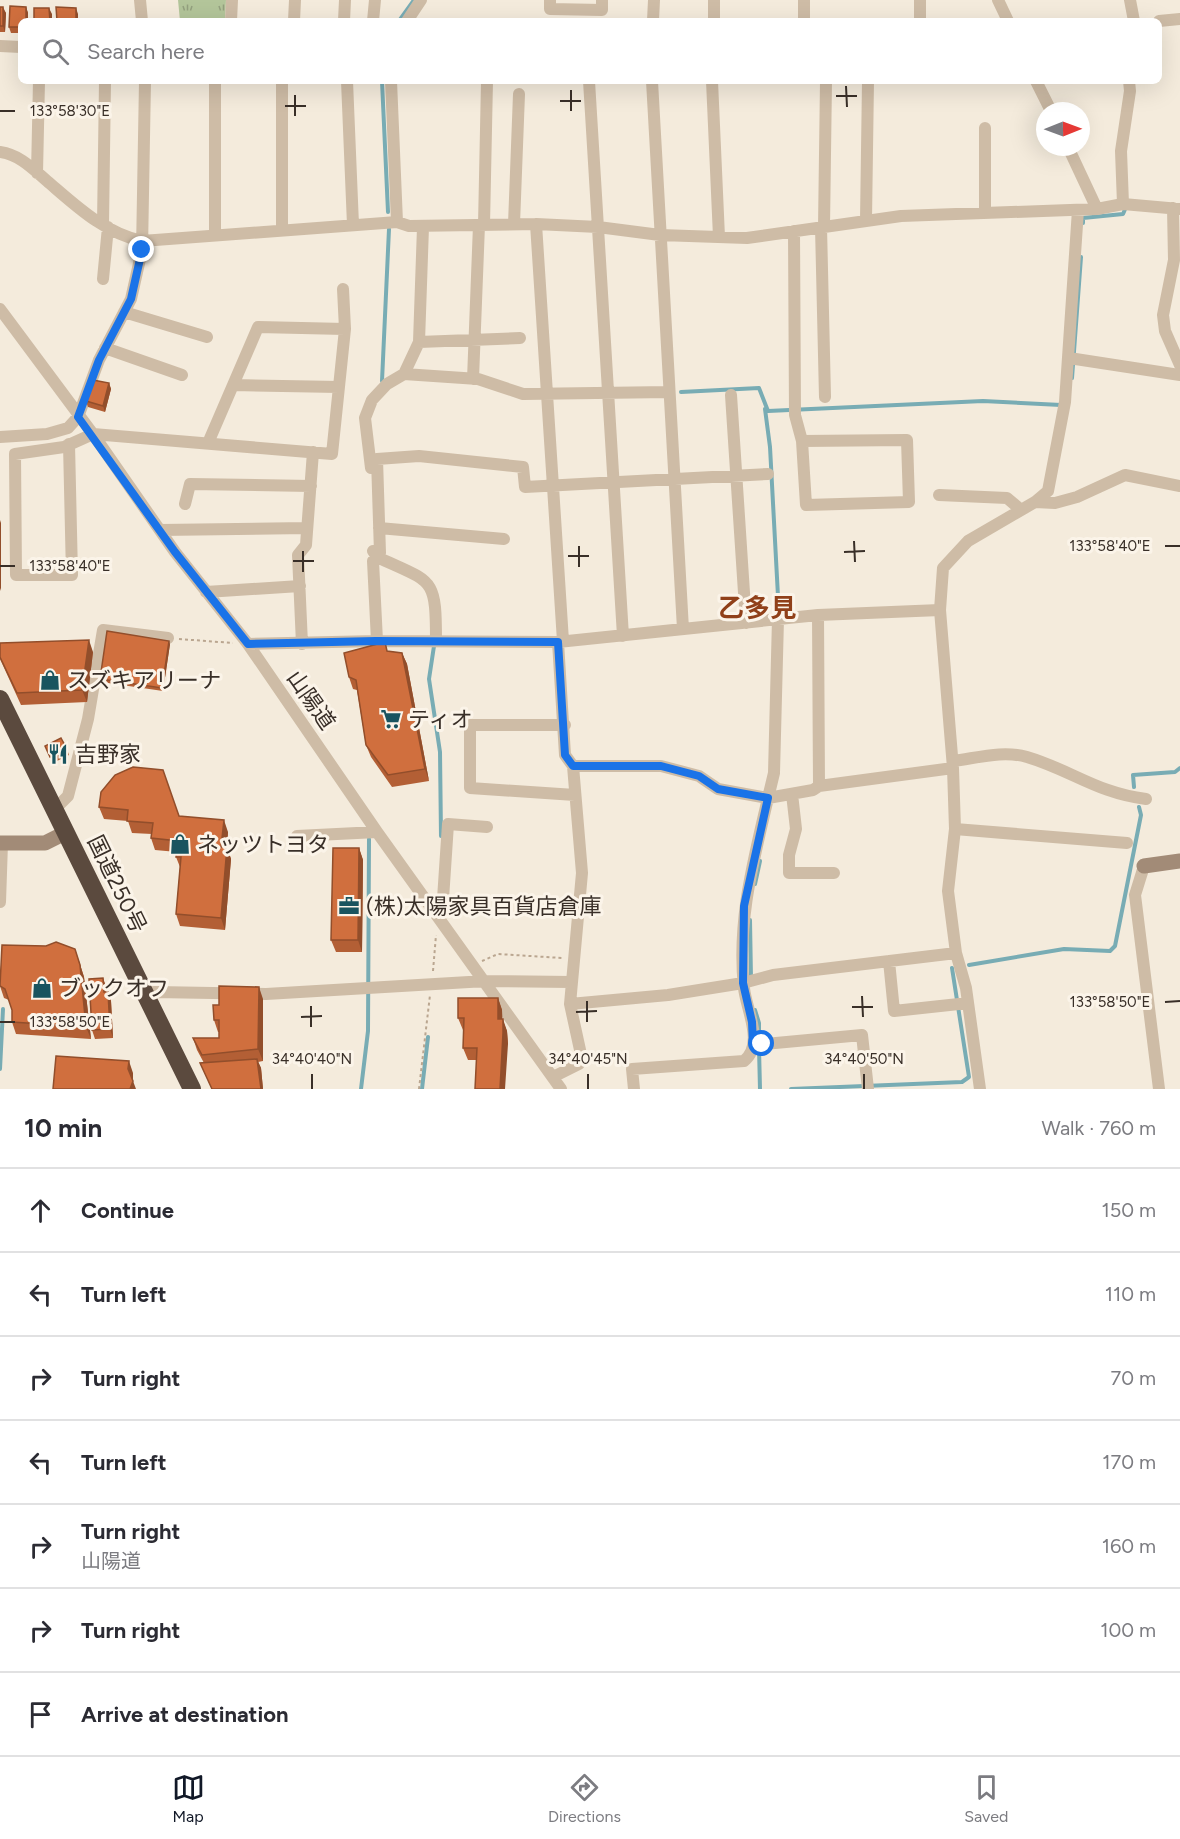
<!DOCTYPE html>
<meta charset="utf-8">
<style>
:root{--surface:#fff;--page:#f2f2f3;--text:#2b2b33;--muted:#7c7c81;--line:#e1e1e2;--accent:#111827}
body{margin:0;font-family:Figtree,"Noto Sans JP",sans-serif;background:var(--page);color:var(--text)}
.compass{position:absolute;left:1036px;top:102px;width:54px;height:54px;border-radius:50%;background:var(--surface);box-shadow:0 6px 24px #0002;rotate:89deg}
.stop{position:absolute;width:18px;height:18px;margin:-14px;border:4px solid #1a73e8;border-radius:50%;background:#fff}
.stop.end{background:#1a73e8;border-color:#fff;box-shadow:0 2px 6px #0008}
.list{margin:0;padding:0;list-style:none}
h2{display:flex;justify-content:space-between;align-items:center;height:78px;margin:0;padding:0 24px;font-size:26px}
h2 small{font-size:20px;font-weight:400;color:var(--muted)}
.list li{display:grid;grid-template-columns:39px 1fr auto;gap:18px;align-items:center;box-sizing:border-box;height:84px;padding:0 24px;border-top:2px solid var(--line)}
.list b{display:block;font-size:22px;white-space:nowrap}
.list p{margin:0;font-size:20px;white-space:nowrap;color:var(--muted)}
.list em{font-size:20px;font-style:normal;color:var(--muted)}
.icon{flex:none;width:33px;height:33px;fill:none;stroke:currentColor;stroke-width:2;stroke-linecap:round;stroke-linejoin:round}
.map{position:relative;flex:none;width:1180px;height:1089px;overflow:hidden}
.search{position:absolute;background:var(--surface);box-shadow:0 6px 24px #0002;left:18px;right:18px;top:18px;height:66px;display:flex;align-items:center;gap:15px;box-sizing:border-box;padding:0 21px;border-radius:9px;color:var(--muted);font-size:22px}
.sheet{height:666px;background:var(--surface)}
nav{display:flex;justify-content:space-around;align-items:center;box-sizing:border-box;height:84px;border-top:2px solid var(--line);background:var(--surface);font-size:16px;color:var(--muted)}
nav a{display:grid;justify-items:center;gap:3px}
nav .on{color:var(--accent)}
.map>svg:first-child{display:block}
.park{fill:url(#park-tufts)}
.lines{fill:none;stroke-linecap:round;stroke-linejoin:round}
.stream{stroke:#78acb4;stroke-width:4}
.path{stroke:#baa690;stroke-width:2;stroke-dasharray:3 3;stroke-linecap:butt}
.street{stroke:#cebca6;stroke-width:12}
.secondary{stroke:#a28b77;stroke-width:15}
.highway{stroke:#5b4a3e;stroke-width:18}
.wall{fill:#b35f35}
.shaded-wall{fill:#924e2b}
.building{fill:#d06f3e;stroke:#924e2b;stroke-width:1.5}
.route{stroke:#1a73e8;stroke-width:8}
.ticks{fill:none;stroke:#392f28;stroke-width:2}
.labels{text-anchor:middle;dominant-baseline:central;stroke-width:6;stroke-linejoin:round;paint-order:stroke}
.poi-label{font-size:22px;fill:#392f28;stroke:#fbf4e9;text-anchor:start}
.street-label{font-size:22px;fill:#392f28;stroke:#fbf4e9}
.quarter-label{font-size:26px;font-weight:bold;fill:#904019;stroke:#fbf4e9}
.ticks-label{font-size:15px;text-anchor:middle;fill:#392f28;stroke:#fbf4e9;stroke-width:6;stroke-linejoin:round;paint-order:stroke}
</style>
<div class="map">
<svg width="1180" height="1089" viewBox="0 0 1180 1089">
<defs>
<pattern id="park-tufts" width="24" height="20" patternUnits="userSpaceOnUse" patternTransform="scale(1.5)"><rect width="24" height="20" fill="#b3c59a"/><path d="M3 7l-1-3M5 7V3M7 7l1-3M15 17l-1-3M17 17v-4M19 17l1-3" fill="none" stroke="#93a07e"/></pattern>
</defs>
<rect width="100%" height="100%" fill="#f4ebdc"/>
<path class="park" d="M178,0H226L225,21H180Z"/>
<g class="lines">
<path class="stream" d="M399,21L414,0
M382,81L388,212
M1083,223V218L1123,214L1126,207
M1072,378L1081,257
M382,381L389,229
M681,392L759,388L768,411L983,401L1061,405
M765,409L770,447L779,615
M434,646L429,679L440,752L441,836
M1134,787L1133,775L1175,772L1180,768
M755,884L760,861
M750,920L751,979
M969,965L1064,949L1110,951L1115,946L1141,815L1139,807
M755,1010L759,1023V1034
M759,1048L760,1089
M0,1069L3,1009
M361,1089L368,1031L369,839
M422,1089L428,1037
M791,1089L962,1082L969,1077L952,968"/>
<path class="path" d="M179,639L233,643
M482,961L498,954L562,958
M433,971L436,935
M419,1089L430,995"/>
<path class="street" d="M140,0L142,21
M550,0V9L602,10V0
M998,0L1008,21
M1130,0L1134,21
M231,21L232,0
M294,21L295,0
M344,21L345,0
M373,21L375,0
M407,21L421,0
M653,21L654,0
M714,21V0
M804,21V0
M920,21V0
M1159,21L1180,19
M0,46L21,47
M347,81L353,225
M391,81L397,222
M589,81L623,636
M652,81L683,629
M712,81L719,237
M1036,81L1051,111
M985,128V213
M1068,147L1097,209
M0,152C20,155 32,168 47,181C75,205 104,233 142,241L397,222L409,226L536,224L598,227L660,235L747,238L901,216L1097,209L1123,204L1180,209
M37,173L39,81
M1123,204L1121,151L1130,91L1129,81
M1173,208L1174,260L1163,315L1165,331L1180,365
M866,220L868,81
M103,224L105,81
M514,224L519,94
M536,224L563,641
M484,225L487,81
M423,227L419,342L520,338
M821,227L825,397
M824,227L826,81
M282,230V81
M794,231L795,415L802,441L806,505L909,502L907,440L802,441
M215,235V81
M103,279L108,227
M0,309L93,434L175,552L248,644L377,832L561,1089
M124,312L207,337
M105,348L182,375
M1069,358L1180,375
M404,374L419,342
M473,379L479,225
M233,385L339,387
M731,395L746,623
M0,437L47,434L68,428L78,417L99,360L131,299L142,250L145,81
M208,443L258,327L345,329
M69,444L72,575H16L15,454L64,447L93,434L332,454L345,329L343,289
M371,468L365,418L372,400L387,384L404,374L478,379L523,394L669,392
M939,495L1007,498L1020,509
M1035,502L1055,503L1077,497L1125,475L1180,486
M185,504L190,484L311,486
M379,528L504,539
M160,530L307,528
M373,551L377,557C433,583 436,576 436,641
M206,592L300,586
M818,615L819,786
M778,619L774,773L768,798L813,790L819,786L953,768
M377,641L373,561L380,553L377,459L419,456L523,467L525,487L768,474
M248,644L377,641L558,642L818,615L940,610
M302,644L298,555L306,545L313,452
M565,725H470V788L575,795
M953,761C977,758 1003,750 1027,757C1071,770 1097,793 1146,799
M573,766H661L699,776L718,789L768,798C753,863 737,921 744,988C746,1009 765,1044 744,1061L632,1069L634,1089
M792,794L796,829L789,855V873H834
M54,810L68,796L88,719L103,630L168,638
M955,829L1127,843
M297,836L377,832
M1144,866L1135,895L1159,1089
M0,902L2,843
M434,909L443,899L448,824L487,827
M889,961L894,1011L968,1003
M145,994L155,992L266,994L486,981L571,982
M570,1004L668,995L743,983L773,975L956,953
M753,1045L862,1035L868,1089
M553,1077L579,1064L582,1059L570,1004L582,873L573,766L565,755L558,642
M980,1089L966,988L956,953L948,891L955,829L953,768L940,610L943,568L968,541L1035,502L1048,491L1065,402L1078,210"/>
<path class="secondary" d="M0,843H45L65,833
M1144,866L1180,861"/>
<path class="highway" d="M0,699L192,1089"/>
</g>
<path class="wall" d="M0,7L6,13L5,32H0Z
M26,7L28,13L21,21V33H11L9,27Z
M109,383L111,389L105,412L88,407L86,401Z
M0,643L93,652L87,702L21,705L0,659Z
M170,644L163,691L101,682L100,679Z
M388,651L402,653L407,664L429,781L392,787L371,757L366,745L357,690L353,689L349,677Z
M45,746L67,749L69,755L53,763Z
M101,792L180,816L228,832L227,847L231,859L225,930L180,926L176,914L180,867L176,857L177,852L155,850L151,838L152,834L132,833L128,821L104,819L99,807Z
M359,848L363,860L362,952H336L331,940Z
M79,961L84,977L91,1039L16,1034L12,1022V1010L9,1000L4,998L0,986Z
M103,978L106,987L107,992L111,1001L113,1038L95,1039L92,1030Z
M498,998L502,1010V1019L507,1031L508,1044L476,1060H468L463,1048V1030L458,1018Z
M263,999V1061L258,1062L261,1068L263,1089H212L200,1063H204L197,1050L193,1038H219V1032H218L214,1020L219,1005Z"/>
<path class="shaded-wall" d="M3,7L6,13L5,32L3,26Z
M26,7L28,13V21H26Z
M49,8L52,14V21H50Z
M76,8L78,14V21H76Z
M109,383L111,389L105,412L103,406Z
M0,520L1,523V591L0,588Z
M89,640L93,652L87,702L82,690Z
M169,641L170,644L163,691L162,688Z
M402,653L407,664L429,781L425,769Z
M224,820L228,832L226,859L221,847Z
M227,847L231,859L225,930L221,918Z
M359,848L363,860L362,952L358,940Z
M75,949L84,977L91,1039L86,1027Z
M103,978L106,987L107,1001L104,992Z
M259,987L263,999V1061L258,1049Z
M108,992L111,1001L113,1038L110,1029Z
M498,998L502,1010L503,1031L498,1019Z
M503,1019L507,1031L508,1044L505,1089H500Z
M257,1059L261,1068L263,1089H261Z
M129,1061L133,1073V1081L128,1069Z
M133,1081L136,1089H130Z"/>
<path class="building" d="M10,6L26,7V21H21V27H9Z
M0,7H3V26H0Z
M56,7L76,8V21H57Z
M34,8H49L50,21H34Z
M93,380L109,383L103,406L86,401Z
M107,631L169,641L162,688L100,679Z
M89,640L82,690L17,693L0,657V643Z
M385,642L387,651L402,653L425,769L388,775L366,745L356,680L349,677L344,653Z
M61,738L67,749L50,757L45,746Z
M133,767L163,770L179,816L224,820L221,847H227L221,918L176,914L181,857H176L178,841L151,838L153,823L127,821L128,810L99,807L101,792L115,775Z
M333,848H359L358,940H331Z
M56,942L75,949L80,965L86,1027L12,1022V1010L5,989L0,986L2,945L46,946Z
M103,978L104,992H108L110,1029L92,1030L89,979Z
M219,986L259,987L258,1049L202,1055L193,1038H219V1020H214L213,1005H219Z
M458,998H498V1019H503V1033L500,1089H475L477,1048H463L464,1018H458Z
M56,1056L129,1061L128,1069L133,1081L130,1089H53Z
M257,1059L261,1089H212L200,1063Z"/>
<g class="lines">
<path class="route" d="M142,250L131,299L99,360L78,417L175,552L248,644L376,641L558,642L565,755L573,766H661L699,776L718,789L768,798L744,906L743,983L752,1022L753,1045L762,1044"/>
</g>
<path class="ticks" d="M846,86L847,107M571,90V111M295,95V116M836,96H857M560,101H581M285,106H306M0,111H15M854,541L855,562M579,546V567M1165,546H1180M303,551V572M844,552L865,551M568,556H589M293,561H314M0,566H15M862,996L863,1017M587,1001V1022M1165,1002L1180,1001M311,1006V1027M852,1007H873M576,1012L597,1011M301,1017L322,1016M0,1022H15M312,1074V1089M588,1074V1089M864,1074V1089"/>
<defs>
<g id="shop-bare" transform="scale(1.62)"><path d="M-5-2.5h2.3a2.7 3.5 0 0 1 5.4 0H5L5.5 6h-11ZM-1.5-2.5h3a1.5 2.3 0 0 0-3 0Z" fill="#19545f" stroke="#fbf4e9" stroke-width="2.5" paint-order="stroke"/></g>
<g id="supermarket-bare" transform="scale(1.62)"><path d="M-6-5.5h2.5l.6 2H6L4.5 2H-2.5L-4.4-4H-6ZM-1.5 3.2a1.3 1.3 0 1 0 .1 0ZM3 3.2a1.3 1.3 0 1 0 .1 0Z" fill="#19545f" stroke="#fbf4e9" stroke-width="2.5" paint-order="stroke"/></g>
<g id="restaurant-bare" transform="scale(1.62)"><path d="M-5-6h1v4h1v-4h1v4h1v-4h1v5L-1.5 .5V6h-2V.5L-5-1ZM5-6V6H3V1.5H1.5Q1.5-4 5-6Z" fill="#19545f" stroke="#fbf4e9" stroke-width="2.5" paint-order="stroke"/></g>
<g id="office-bare" transform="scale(1.62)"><path d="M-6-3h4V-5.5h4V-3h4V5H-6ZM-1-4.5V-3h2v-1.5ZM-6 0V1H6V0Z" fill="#19545f" stroke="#fbf4e9" stroke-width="2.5" paint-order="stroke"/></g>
</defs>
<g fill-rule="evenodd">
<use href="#shop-bare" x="50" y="680"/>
<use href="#supermarket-bare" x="391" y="719"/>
<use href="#restaurant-bare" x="58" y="754"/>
<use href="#shop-bare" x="180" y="844"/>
<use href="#office-bare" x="349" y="906"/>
<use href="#shop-bare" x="42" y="988"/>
</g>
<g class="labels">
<g class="poi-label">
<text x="67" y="680">スズキアリーナ</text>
<text x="408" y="719">ティオ</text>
<text x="75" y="754">吉野家</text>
<text x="197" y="844">ネッツトヨタ</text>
<text x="366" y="906">(株)太陽家具百貨店倉庫</text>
<text x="59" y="988">ブックオフ</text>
</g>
<g class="street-label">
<text transform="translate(311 700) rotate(55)">山陽道</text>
<text transform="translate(117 884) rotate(64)">国道250号</text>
</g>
<g class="quarter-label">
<text x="757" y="608">乙多見</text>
</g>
</g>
<g class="ticks-label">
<text x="70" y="116">133°58'30"E</text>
<text x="1110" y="551">133°58'40"E</text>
<text x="70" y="571">133°58'40"E</text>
<text x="1110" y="1007">133°58'50"E</text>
<text x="70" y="1027">133°58'50"E</text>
<text x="312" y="1064">34°40'40"N</text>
<text x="588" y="1064">34°40'45"N</text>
<text x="864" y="1064">34°40'50"N</text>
</g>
</svg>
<svg class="compass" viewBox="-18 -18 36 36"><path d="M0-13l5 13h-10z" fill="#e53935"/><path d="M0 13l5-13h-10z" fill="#7c7c81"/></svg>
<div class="stop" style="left:762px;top:1044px"></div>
<div class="stop end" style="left:142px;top:250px"></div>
<div class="search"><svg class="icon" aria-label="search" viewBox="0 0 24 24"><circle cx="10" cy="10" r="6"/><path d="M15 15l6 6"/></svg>Search here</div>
</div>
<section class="sheet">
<h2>10 min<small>Walk · 760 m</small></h2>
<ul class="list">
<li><svg class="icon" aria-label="ahead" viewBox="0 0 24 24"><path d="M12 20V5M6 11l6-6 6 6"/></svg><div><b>Continue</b></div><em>150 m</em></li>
<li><svg class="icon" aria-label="left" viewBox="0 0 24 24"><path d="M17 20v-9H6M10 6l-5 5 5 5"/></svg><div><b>Turn left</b></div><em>110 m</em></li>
<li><svg class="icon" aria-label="right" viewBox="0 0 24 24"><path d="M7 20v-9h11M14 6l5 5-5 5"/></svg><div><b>Turn right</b></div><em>70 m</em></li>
<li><svg class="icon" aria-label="left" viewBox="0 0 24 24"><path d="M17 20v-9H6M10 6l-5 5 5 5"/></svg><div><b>Turn left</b></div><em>170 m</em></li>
<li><svg class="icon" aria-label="right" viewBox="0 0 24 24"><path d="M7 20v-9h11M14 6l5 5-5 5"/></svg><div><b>Turn right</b><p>山陽道</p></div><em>160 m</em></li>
<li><svg class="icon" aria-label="right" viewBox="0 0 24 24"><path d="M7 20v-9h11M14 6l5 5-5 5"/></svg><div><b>Turn right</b></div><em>100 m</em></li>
<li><svg class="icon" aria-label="arrive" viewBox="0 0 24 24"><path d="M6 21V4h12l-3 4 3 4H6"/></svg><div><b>Arrive at destination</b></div></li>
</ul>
</section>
<nav>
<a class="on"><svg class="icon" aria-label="map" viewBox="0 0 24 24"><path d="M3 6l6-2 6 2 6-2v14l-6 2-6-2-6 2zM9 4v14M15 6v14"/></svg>Map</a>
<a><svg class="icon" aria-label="directions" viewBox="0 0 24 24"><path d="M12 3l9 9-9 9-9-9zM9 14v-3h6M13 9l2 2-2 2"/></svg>Directions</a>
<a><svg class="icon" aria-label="saved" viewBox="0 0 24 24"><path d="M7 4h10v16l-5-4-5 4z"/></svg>Saved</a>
</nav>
